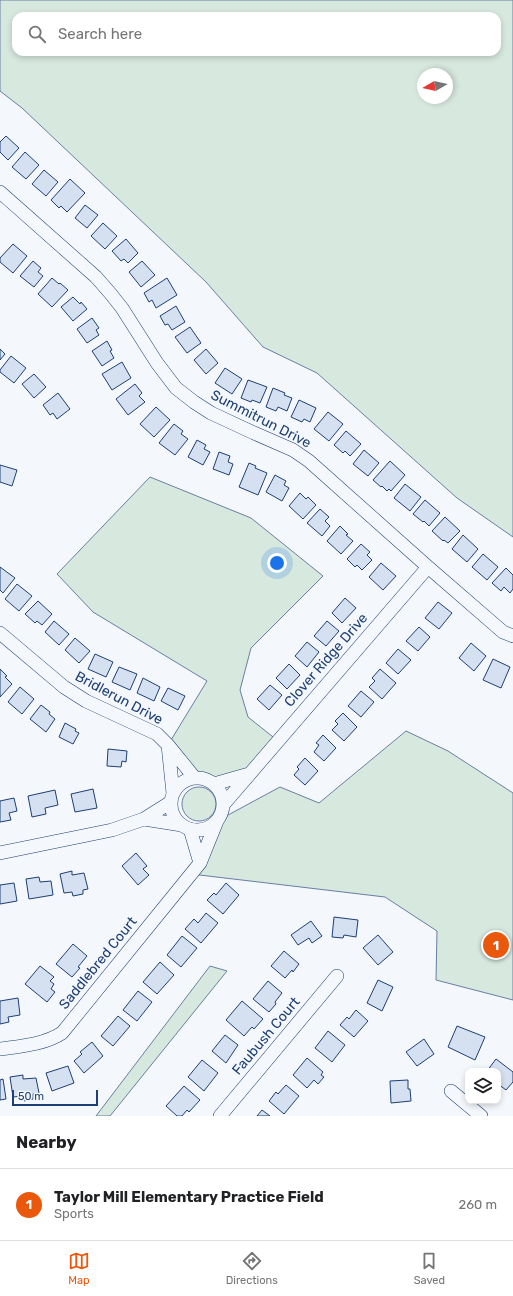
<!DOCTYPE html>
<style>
:root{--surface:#fff;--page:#f6f6f6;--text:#202124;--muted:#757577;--line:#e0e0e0;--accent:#ea580c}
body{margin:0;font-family:Rubik,sans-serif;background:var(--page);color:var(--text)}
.controls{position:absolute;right:12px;bottom:12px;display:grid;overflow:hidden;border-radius:8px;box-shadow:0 2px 6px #0003}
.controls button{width:36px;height:36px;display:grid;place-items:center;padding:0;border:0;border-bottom:1px solid var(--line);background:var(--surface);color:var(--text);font:20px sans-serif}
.compass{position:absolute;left:417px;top:68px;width:36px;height:36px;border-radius:50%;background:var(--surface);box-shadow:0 2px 6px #0003;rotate:261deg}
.scale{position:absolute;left:12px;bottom:10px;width:86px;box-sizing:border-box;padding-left:4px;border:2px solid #1d3f73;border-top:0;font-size:11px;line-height:14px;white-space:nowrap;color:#1d3f73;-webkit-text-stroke:3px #f4f7fb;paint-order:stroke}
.you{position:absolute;left:277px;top:563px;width:14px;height:14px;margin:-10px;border:3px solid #fff;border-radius:50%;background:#1a73e8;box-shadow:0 0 0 6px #1a73e833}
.badge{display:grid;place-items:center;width:26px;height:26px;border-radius:50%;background:var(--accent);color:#fff;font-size:13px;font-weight:700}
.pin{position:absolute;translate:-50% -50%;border:2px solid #fff;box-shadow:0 1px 4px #0006}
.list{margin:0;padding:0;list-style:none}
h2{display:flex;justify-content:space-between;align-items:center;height:52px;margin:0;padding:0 16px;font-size:17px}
h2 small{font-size:13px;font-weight:400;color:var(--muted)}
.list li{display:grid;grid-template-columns:26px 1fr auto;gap:12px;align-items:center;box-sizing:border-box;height:72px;padding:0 16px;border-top:1px solid var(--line)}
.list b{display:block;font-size:15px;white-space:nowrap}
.list p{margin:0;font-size:13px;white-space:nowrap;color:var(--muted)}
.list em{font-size:13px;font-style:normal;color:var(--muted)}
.icon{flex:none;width:22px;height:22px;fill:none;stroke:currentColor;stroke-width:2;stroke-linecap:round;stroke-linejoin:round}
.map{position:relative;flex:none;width:513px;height:1116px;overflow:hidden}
.search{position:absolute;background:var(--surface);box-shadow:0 2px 6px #0003;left:12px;right:12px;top:12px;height:44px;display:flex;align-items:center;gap:10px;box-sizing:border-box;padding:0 14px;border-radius:12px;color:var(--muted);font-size:15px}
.sheet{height:124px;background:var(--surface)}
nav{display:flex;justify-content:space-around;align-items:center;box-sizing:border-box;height:56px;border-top:1px solid var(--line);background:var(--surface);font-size:11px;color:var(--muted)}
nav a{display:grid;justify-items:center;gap:2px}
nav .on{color:var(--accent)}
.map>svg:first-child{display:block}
.green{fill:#d7e8df;stroke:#687fa3;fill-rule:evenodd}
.building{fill:#d5e0f0;stroke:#1d3f73}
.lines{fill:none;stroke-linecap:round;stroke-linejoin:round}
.minor-casing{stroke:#1d3f73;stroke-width:14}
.minor{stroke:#f4f7fb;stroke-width:13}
.labels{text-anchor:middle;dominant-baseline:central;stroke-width:3;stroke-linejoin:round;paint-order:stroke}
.street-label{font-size:14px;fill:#1d3f73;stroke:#f4f7fb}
</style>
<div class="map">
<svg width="513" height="1116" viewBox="0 0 513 1116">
<rect width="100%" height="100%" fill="#f4f7fb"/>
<path class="green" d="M0,0H513V537L457,498L317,373L263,347L206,282L22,108L0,91ZM16,16H497V52H16ZM423,74H447V98H423Z
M150,477L251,518L323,576L251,648L240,690L248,717L278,741L249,774L214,784L206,779L194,777L168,745L207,681L93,612L57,574Z
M406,731L448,751L513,793V1000L436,980L437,931L385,897L191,874L217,821L280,787L319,803Z
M182 804a17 17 0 1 1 34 0a17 17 0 1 1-34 0Z
M210,966L227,971L110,1116H96Z"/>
<path class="building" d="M6,136L19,148L8,160L0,152V142Z
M25,152L39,165L26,179L12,167Z
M44,170L58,182L46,196L32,184Z
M70,179L85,193L67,212L61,206L59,208L51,200Z
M85,205L98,215L87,228L75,218Z
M103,223L117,236L105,249L91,236Z
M126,239L138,253L128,263L124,259L121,261L112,251Z
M13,244L27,256L13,273L0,262V258Z
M33,261L41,268L38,272L43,276L34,287L20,276Z
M142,261L155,275L141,287L129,272Z
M52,278L59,284L60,283L68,290L52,307L38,294Z
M167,278L177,295L156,308L152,300L149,302L144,293Z
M73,297L80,304L81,302L87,309L73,321L61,307Z
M176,306L185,322L172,330L168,324L165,325L160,316Z
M92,318L99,328L96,330L99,335L87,343L77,329Z
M190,327L201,343L187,353L175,337Z
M107,341L112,350L110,351L114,358L102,366L92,351Z
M0,349L5,354L0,360Z
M206,349L218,363L206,374L194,360Z
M11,356L26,368L14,383L0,372V370Z
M122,362L131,378L112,390L102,374Z
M225,368L242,379L232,394L215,383Z
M34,374L46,387L34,398L22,384Z
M248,380L267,387L260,403L252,400L251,402L241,398Z
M135,384L142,393L139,396L145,402L128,415L116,399Z
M273,388L285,393L284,395L292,398L287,411L278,407L276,411L266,407Z
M58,393L70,409L57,419L53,413L50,415L43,405Z
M299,400L316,408L310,422L304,419L302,422L291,417Z
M156,407L170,420L154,437L140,424Z
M328,412L343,424L329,441L314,429Z
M174,424L183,431L181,434L188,439L175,455L159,443Z
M346,431L361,444L350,456L345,451L343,453L334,445Z
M197,440L206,445L204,449L210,452L203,465L188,457Z
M364,450L379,463L368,476L353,464Z
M219,452L230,456L228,462L233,464L229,475L213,469Z
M390,461L405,475L391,491L389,489L387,491L382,486L381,487L373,480Z
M249,463L256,466L255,468L267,473L258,495L239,487Z
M0,465L17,470L12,486L0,482Z
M275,475L286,481L284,485L289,488L282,501L266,492Z
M405,484L421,497L410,511L394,498Z
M300,493L306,499L308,497L316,505L303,519L289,506Z
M425,500L440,513L429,526L424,521L423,522L413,514Z
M320,509L329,517L325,521L330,526L322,536L307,523Z
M445,517L460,531L448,543L444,540L443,541L432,531Z
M340,526L348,534L346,535L353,541L341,554L327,541Z
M463,535L478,549L467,562L452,549Z
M361,544L370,552L367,555L372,560L362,570L357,565L355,567L347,559Z
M483,554L498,567L487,580L472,567Z
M381,563L396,576L383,590L369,577Z
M0,567L15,578L3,593L0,590Z
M506,568L513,575V589L510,593L504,587L501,591L492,583Z
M17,584L32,596L19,611L5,599Z
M345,598L356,608L342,623L332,613Z
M38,601L52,614L42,625L37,621L35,623L25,614Z
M438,602L452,613L439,629L425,618Z
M54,621L69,634L59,645L45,632Z
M327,621L339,631L326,646L314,636Z
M419,627L430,637L418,651L406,641Z
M75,638L90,651L79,663L65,650Z
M307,642L319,652L307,667L295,656Z
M471,643L486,656L474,671L459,658Z
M398,649L411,660L398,674L386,663Z
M95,654L113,662L106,677L88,669Z
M493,659L510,667L501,688L483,680Z
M289,664L300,675L287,689L276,678Z
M119,667L137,674L130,690L112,682Z
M0,669L7,676L5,677L12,684L0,697Z
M380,669L396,683L382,699L369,687L375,681L372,678Z
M143,678L160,687L154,701L137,693Z
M270,685L282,695L269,710L257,699Z
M20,687L34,699L22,714L8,702Z
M168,688L185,696L178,710L161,701Z
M361,691L374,702L361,717L348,706Z
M41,705L50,712L49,714L55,719L46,732L30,719Z
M343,713L357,727L344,741L332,730L338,724L335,721Z
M65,723L76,729L75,731L79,733L73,744L59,737Z
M323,735L336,748L324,761L314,752L319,745L316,743Z
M108,749L127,751L126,762L122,761L121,767L107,766Z
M305,758L318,771L305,785L294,775L299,769L297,767Z
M93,789L97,808L75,812L71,794Z
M55,790L58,805L45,808L46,814L32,817L28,796Z
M14,798L17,811L9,813L11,820L0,822V801Z
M136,853L147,866L143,869L149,875L138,885L122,866Z
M72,871V875L84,873L88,889L83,890V894L73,896L72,892L64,893L60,874Z
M39,877L40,882L51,881L53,895L29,899L26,879Z
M14,883L17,901L0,904V885Z
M226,883L239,895L223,914L207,900L214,893L216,895Z
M206,913L218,923L201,943L185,929L194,919L198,923Z
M334,917L358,920L356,937L344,935L343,938L332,937Z
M311,921L322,936L312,943L309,938L298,945L291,935Z
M378,935L393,952L378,965L363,948Z
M182,936L197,948L181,967L167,955Z
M73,944L87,956L78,967L80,968L72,977L56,964Z
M284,951L299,964L293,972L292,970L285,978L271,966Z
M160,962L174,975L157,994L143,982Z
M40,966L54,977L50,981L54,984L51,989L55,992L47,1002L25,984Z
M378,980L393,987L382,1011L367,1003Z
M268,981L282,993L275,1002L276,1004L269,1012L253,999Z
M138,991L152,1002L137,1021L123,1010Z
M18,998L20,1015L8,1017L9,1022L0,1024V1001Z
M242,1001L263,1019L254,1029L252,1027L244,1036L226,1020Z
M356,1010L368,1021L354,1037L340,1025L347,1017L349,1019Z
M118,1016L130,1026L113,1046L101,1036Z
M457,1026L485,1037L475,1060L448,1047Z
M328,1031L345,1045L332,1062L315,1048Z
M225,1035L238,1045L226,1063L212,1051Z
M424,1039L434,1054L417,1066L406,1052Z
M92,1042L103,1056L84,1073L74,1061L82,1054L80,1052Z
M307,1058L323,1072L321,1075L324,1077L318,1084L314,1080L307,1088L293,1075Z
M496,1059L513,1072V1082L506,1090L498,1084V1071H487Z
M202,1060L218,1073L204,1091L188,1077Z
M68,1066L74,1083L52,1091L46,1073Z
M23,1075V1079L36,1078L39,1093L33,1094V1099L24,1101L23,1096L13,1097L10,1077Z
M3,1079L6,1099L0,1100V1080Z
M408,1080V1089H410L411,1101L391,1103L390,1081Z
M286,1085L299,1096L284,1114L269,1101L276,1092L278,1094Z
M184,1086L200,1100L189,1112L187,1110L182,1116H177L166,1106Z
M262,1110L270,1116H257Z"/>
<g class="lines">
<g class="minor-casing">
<path id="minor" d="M0,192L96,277L110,293L122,308L157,363L176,388L194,402L211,413L254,433L293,450L309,461L428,567L503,632L513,636
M0,633L64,687L86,701L157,734L168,745L194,777
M168,745L173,793
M171 804a26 26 0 1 1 52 0a26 26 0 1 1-52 0Z
M214,784L249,774
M223,805L428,567
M144,819L182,825
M190,829L200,863
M0,853L112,830L144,819L171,802
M0,1049C21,1046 43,1045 62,1033L200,863L217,821
M451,1091L481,1116
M220,1116L337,976"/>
</g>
<use href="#minor" class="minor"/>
</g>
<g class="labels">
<g class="street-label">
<text transform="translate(261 419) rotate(27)">Summitrun Drive</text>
<text transform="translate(326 660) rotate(-49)">Clover Ridge Drive</text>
<text transform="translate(119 698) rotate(28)">Bridlerun Drive</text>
<text transform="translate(98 963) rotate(-51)">Saddlebred Court</text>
<text transform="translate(266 1036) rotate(-50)">Faubush Court</text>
</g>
</g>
</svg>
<div class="controls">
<button><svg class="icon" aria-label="layers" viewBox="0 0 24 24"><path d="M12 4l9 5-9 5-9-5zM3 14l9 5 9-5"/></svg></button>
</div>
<svg class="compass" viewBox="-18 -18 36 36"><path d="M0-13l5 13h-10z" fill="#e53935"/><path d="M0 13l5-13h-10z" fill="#757577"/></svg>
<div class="scale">50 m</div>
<div class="you"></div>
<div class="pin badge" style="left:496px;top:945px">1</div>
<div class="search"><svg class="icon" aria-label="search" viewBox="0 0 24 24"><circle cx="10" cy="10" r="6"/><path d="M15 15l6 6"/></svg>Search here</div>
</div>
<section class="sheet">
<h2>Nearby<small></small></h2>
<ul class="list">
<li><span class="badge">1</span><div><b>Taylor Mill Elementary Practice Field</b><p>Sports</p></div><em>260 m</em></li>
</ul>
</section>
<nav>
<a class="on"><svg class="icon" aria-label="map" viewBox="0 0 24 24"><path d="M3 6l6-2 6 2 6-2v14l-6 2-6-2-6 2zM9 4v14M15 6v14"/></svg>Map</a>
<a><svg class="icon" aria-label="directions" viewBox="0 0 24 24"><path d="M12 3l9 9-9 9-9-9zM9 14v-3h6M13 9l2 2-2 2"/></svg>Directions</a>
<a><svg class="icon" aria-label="saved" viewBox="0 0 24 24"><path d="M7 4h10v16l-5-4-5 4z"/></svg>Saved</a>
</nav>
